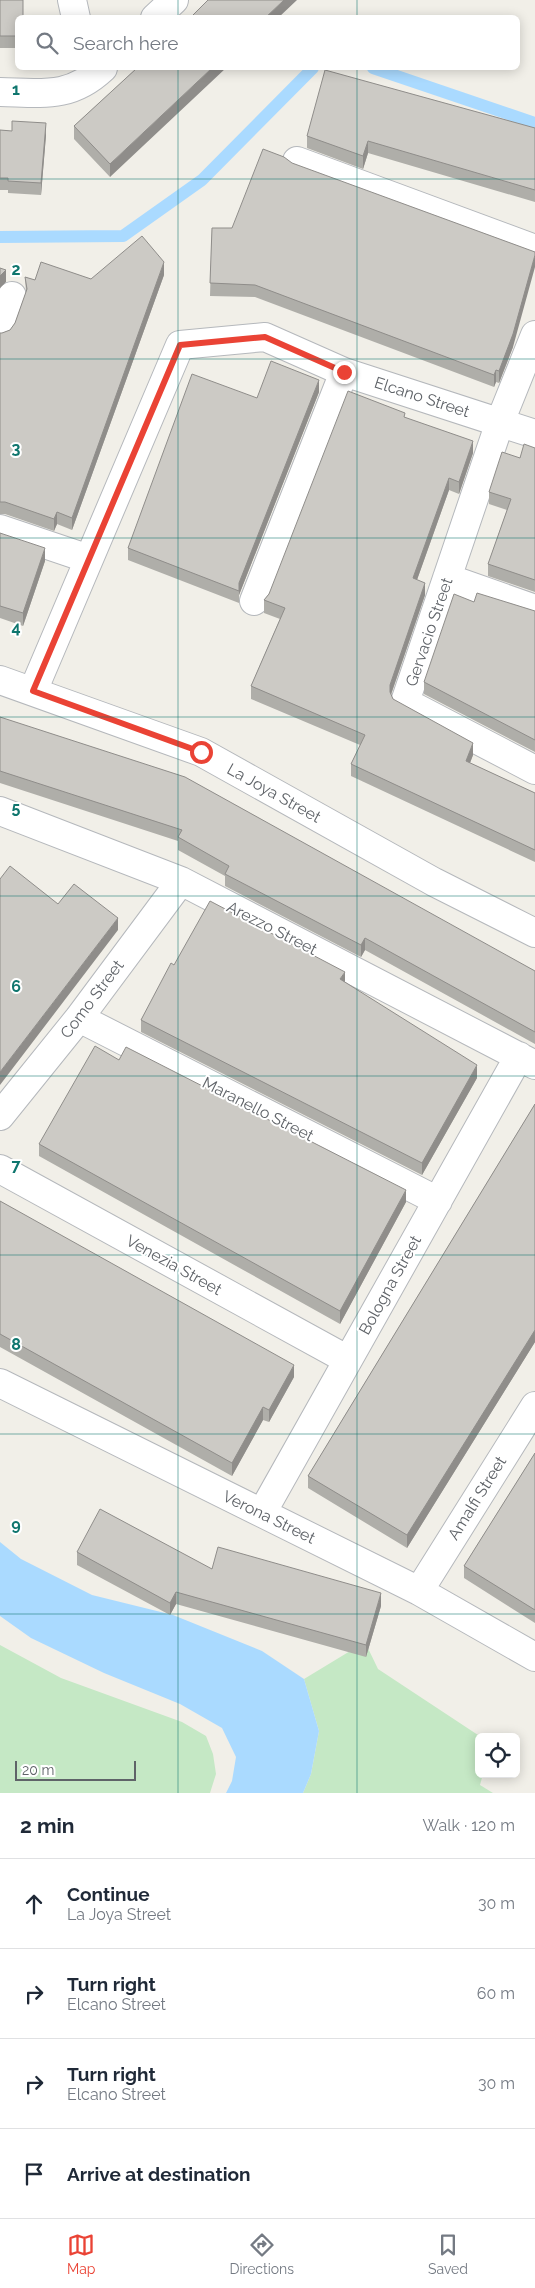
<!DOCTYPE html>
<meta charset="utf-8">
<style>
:root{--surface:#fff;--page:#f6f6f7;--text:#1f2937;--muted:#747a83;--line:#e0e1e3;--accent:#ea4335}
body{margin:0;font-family:Raleway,sans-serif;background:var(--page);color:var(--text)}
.controls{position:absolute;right:15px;bottom:15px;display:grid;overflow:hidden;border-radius:8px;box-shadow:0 2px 12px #0003}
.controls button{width:45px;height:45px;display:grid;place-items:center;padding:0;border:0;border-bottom:1px solid var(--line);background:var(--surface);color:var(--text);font:25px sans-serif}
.scale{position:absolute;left:15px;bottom:12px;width:121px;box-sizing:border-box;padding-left:5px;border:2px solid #5f6368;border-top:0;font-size:14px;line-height:18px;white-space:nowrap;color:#5f6368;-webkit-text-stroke:4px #fff;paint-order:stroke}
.stop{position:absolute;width:15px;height:15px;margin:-11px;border:4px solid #ea4335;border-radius:50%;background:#fff}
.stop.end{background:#ea4335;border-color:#fff;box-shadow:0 1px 5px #0008}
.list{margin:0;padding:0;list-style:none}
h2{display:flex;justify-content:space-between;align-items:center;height:65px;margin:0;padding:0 20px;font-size:21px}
h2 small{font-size:16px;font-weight:400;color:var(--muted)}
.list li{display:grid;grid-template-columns:32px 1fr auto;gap:15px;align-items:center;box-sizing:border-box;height:90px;padding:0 20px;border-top:1px solid var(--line)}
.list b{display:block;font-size:19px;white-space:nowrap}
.list p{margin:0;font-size:16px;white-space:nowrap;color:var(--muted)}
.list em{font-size:16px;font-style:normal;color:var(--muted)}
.icon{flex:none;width:28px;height:28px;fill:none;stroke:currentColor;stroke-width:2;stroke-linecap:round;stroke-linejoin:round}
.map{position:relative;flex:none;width:535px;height:1793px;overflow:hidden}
.search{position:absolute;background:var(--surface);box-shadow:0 2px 12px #0003;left:15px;right:15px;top:15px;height:55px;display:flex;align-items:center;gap:12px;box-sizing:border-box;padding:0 18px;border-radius:8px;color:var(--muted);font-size:19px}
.sheet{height:425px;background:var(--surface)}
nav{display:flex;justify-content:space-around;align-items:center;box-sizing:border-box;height:70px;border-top:1px solid var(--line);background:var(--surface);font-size:14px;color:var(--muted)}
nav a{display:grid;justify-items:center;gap:2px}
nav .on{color:var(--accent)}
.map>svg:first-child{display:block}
.green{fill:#c5e8c5}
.water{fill:#aadaff}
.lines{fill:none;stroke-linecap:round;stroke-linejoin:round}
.stream{stroke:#aadaff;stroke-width:12}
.minor-casing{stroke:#b5b8bc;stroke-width:30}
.tertiary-casing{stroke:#b5b8bc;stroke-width:30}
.minor{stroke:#fff;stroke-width:28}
.tertiary{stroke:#fff;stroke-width:28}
.wall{fill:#afaea9}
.shaded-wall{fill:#8f8d8a}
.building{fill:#cccac5;stroke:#8f8d8a}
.route{stroke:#ea4335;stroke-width:6}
.grid{fill:none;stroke:#0f766e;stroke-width:1;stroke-opacity:0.55}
.labels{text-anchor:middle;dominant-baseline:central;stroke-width:4;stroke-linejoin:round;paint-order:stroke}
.street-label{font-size:16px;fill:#5f6368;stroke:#fff}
.grid-label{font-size:16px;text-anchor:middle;font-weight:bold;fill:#0f766e;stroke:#fff;stroke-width:4;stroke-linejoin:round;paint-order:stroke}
</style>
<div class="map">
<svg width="535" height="1793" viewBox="0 0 535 1793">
<rect width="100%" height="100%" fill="#f1efe8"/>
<path class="green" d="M365,1642L378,1669L481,1737H479V1774H483L480,1785L493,1793H303L311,1774L319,1731L304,1679Z
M0,1645L61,1678L182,1722L206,1736L213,1754L216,1774L210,1793H0Z"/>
<path class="water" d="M0,1542L21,1559L92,1595L173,1615L262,1651L304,1679L319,1731L311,1774L303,1793H226L232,1781L236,1757L222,1728L180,1704L104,1673L31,1638L0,1616Z"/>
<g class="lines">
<path class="stream" d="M373,68L535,123
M0,237L123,236L202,180L313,68"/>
<g class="minor-casing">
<path id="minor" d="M72,0L76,18
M155,18L174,0
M0,92C42,93 70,99 103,68
M297,161L535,249
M0,330L12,296
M535,335L500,422L405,702L535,770
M0,529L89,559
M447,578L535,609
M254,601L344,372
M33,691L180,345L265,337L344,372L535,434
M0,811L181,881L535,1065
M79,1018L438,1201
M0,1116L79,1018L181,881
M0,1169L348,1360
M0,1383L419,1591L535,1657
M262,1513L519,1056
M419,1591L535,1406"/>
</g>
<g class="tertiary-casing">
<path id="tertiary" d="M0,680L201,752L434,882L535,933"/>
</g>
<use href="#minor" class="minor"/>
<use href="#tertiary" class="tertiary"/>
</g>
<path class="wall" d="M0,0L18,18V48H0Z
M137,68L110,177L74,139V126Z
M535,128V202L368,153L363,169L307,148V136Z
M0,130L46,135L41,195L8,193V190H0Z
M212,228L513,347L499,383L496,382L494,387L255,297L210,296Z
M164,275L72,530L57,524L54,531L5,514H0V333H2L10,330L15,323L26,292L25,277L35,280L91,279Z
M319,392L239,595V603L128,560V548L257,398Z
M405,417L473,453L459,494L449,490L417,580L425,595L391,695L393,699L473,755L470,763L535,793V862L351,776V764L360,745L251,699V686L280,619L264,613V600Z
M535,448V592L488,576V564L507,510L489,504V492L520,458Z
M0,533L45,561L23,626L0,618Z
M474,602L535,611V752L424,694V682Z
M0,717L535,971V1044L365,950L361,957L225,886V876L178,850V841L0,783Z
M174,965L345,982L477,1078L422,1175L141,1032V1020Z
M119,1060L406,1202L340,1324L39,1156V1144Z
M535,1104V1342L407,1548L308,1488V1476Z
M0,1201L294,1377L269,1422L263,1420L232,1476L0,1347Z
M535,1453V1623L464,1578V1566Z
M77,1552L212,1569L381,1606L366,1657L176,1604L170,1615L77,1565Z"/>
<path class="shaded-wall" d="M284,0H297L278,18H265Z
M212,68H226L110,177V164Z
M46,123V135L41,195V183Z
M368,141V153L363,169V156Z
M535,255V267L513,347L499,383V371Z
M164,262V275L72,530V518Z
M6,270V282L0,288V276Z
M496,370V382L494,387V375Z
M319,380V392L239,595V603V583Z
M473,441V453L459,494V482Z
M449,478V490L413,591V578Z
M57,512V524L54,531V519Z
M45,548V561L23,626V613Z
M425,583V595L390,697V705V685Z
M473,743V755L466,773V761Z
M118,918V930L0,1085V1072Z
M365,938V950L361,957V945Z
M345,972V984L340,979Z
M477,1065V1078L422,1175V1163Z
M406,1190V1202L340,1324V1311Z
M535,1330V1342L407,1548V1535Z
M294,1365V1377L269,1422V1410Z
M263,1407V1420L232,1476V1463Z
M176,1592V1604L170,1615V1603Z
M381,1593V1606L366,1657V1645Z"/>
<path class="building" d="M0,0H23V18H18V36H0Z
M208,0H284L265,18H190Z
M137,68H212L110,164L74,126Z
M325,70L535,128V190L368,141L363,156L307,136Z
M12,121L46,123L41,183L8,181V178H0V130L12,131Z
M263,149L284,157L292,163L535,252V255L513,334L499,371L496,370L494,375L255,285L210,283L212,228H232Z
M142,236L164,262L72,518L57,512L54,519L5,502H0V333H2L10,330L15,323L27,289L25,277L35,280L41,262L91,279Z
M0,268L6,270L0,276Z
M271,361L319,380L239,583V591L128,548L192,374L257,398Z
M348,391L405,413L404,417L473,441L459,482L449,478L413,578L425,583L390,685V692L393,699L473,743L466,761L535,793V850L351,764L365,735L251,686L285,608L264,600L269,594Z
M524,444L535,448V580L488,564L511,499L489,492L502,452L520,458Z
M0,533L45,548L23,613L0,606Z
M477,593L535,611V740L424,682L454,594L474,602Z
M0,717L185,777L535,971V1032L365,938L361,945L225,874L229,866L178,837L182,830L0,771Z
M10,866L58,904L74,884L118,918L0,1072V879Z
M210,901L345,972L340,979L477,1065L422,1163L141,1020L171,963L174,965Z
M95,1046L119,1060L126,1047L406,1190L340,1311L39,1144Z
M535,1104V1330L407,1535L308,1476Z
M0,1201L294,1365L269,1410L263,1407L232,1463L0,1334Z
M535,1453V1610L464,1566Z
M100,1509L212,1569L218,1547L381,1593L366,1645L176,1592L170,1603L77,1552Z"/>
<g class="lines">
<path class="route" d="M201,752L33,691L180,345L265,337L344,372"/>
</g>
<path class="grid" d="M178,0V18M357,0V18M178,68V1793M357,68V1793M0,179H535M0,359H535M0,538H535M0,717H535M0,896H535M0,1076H535M0,1255H535M0,1434H535M0,1614H535"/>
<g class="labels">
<g class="street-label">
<text transform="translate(422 397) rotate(18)">Elcano Street</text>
<text transform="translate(429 632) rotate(-71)">Gervacio Street</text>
<text transform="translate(274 793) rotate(29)">La Joya Street</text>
<text transform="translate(272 928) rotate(27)">Arezzo Street</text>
<text transform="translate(92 999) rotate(-53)">Como Street</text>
<text transform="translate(258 1109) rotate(27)">Maranello Street</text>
<text transform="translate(174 1265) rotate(29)">Venezia Street</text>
<text transform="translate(390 1285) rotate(-61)">Bologna Street</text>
<text transform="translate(477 1498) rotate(-58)">Amalfi Street</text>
<text transform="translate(269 1517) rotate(26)">Verona Street</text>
</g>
</g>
<g class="grid-label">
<text x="16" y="95">1</text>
<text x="16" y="275">2</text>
<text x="16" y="454">3</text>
<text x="16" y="633">4</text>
<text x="16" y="813">5</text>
<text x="16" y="992">6</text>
<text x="16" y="1171">7</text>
<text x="16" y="1350">8</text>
<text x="16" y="1530">9</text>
</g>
</svg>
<div class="controls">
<button><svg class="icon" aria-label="locate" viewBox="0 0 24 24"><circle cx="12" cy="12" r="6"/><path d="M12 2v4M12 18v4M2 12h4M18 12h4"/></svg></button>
</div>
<div class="scale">20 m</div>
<div class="stop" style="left:201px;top:752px"></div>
<div class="stop end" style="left:344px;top:372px"></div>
<div class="search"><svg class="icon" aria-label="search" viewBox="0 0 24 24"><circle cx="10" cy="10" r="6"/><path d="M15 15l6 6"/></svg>Search here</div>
</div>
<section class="sheet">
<h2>2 min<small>Walk · 120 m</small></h2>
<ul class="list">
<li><svg class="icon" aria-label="ahead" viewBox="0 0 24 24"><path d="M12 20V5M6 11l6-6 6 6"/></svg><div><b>Continue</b><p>La Joya Street</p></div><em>30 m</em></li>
<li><svg class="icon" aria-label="right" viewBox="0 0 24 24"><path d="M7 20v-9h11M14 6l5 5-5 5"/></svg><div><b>Turn right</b><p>Elcano Street</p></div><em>60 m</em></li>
<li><svg class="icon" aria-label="right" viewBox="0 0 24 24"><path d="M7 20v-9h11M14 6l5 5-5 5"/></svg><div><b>Turn right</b><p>Elcano Street</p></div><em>30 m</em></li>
<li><svg class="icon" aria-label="arrive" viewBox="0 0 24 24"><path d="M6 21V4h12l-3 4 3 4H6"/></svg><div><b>Arrive at destination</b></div></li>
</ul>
</section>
<nav>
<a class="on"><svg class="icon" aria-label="map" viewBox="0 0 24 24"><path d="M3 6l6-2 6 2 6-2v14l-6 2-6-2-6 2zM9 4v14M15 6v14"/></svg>Map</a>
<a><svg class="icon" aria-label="directions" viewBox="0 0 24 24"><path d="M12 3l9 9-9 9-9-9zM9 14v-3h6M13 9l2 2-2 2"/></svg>Directions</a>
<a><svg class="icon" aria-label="saved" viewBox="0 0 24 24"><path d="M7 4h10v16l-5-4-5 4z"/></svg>Saved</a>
</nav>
